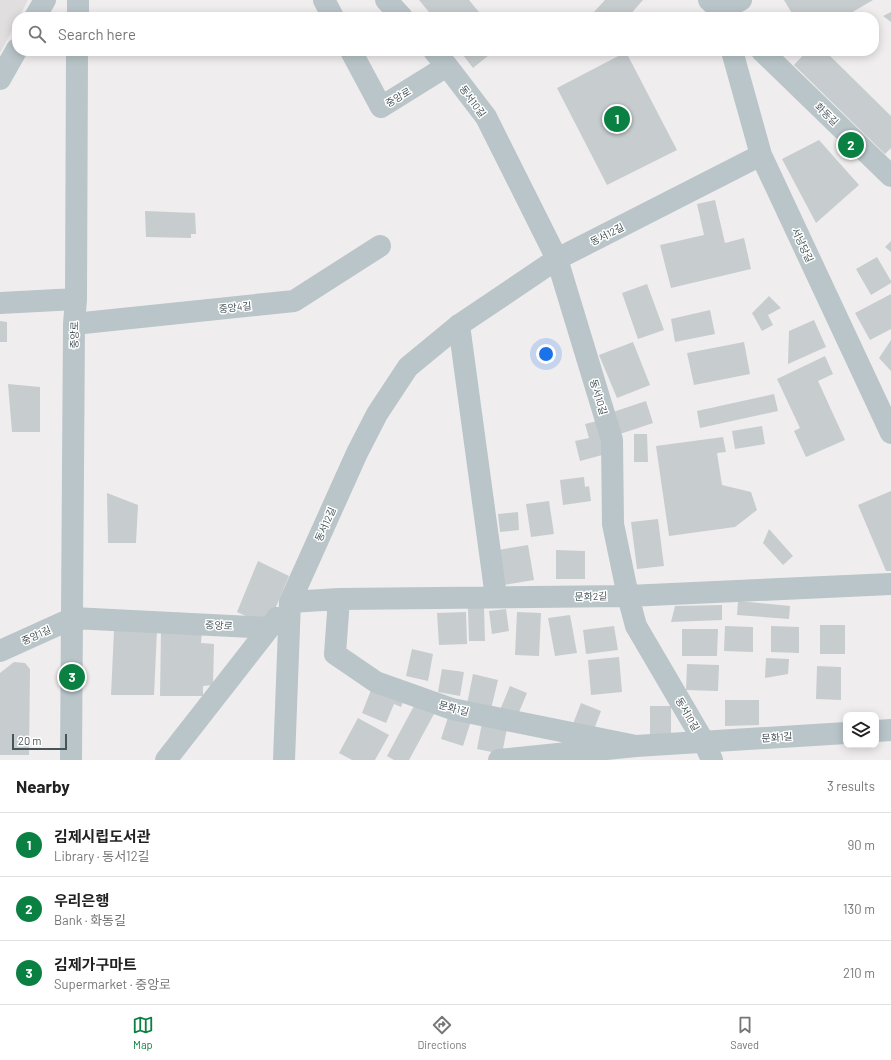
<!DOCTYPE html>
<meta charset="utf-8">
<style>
:root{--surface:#fff;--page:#f2f2f2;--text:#222;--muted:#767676;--line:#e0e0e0;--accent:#0b8043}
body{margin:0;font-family:Barlow,"Noto Sans KR",sans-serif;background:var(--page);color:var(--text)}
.controls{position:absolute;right:12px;bottom:12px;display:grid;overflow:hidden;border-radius:8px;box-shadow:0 2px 10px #0003}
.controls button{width:36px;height:36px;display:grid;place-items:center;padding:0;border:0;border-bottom:1px solid var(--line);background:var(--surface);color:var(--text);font:20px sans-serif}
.scale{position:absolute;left:12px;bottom:10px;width:55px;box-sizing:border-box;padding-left:4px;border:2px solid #475559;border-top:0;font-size:11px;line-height:14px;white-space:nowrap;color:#475559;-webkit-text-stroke:3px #fff;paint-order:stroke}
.you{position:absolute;left:546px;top:354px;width:14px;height:14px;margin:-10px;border:3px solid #fff;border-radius:50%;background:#1a73e8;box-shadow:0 0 0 6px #1a73e833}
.badge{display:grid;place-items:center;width:26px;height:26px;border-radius:50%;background:var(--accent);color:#fff;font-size:13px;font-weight:700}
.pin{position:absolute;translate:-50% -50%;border:2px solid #fff;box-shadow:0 1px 4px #0006}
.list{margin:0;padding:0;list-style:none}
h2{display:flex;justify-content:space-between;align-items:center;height:52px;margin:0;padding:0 16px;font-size:17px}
h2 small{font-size:13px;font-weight:400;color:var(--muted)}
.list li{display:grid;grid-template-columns:26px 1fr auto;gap:12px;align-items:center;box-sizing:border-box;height:64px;padding:0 16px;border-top:1px solid var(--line)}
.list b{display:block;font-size:15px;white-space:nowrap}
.list p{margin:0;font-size:13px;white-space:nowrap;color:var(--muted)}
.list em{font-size:13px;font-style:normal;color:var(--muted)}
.icon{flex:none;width:22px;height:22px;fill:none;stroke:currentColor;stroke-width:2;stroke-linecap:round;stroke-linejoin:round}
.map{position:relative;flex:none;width:891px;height:760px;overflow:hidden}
.search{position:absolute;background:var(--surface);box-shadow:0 2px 10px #0003;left:12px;right:12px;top:12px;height:44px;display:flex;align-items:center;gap:10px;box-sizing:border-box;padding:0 14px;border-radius:16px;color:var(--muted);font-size:15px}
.sheet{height:244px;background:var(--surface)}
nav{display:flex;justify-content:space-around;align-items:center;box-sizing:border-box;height:56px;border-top:1px solid var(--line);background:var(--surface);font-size:11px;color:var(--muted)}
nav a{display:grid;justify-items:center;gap:2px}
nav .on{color:var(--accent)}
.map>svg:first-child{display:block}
.education{fill:#e1dedf}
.building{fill:#c7cccf}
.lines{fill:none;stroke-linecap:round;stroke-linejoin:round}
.minor{stroke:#b9c5c9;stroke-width:22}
.labels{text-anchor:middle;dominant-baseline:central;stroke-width:3;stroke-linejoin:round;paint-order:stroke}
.street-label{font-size:10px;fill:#475559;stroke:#fff}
</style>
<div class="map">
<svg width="891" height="760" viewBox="0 0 891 760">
<rect width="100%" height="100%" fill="#f0edee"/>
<path class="education" d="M0,0H28L19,17H17V21L0,53Z"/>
<path class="building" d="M419,0H469L483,17H433Z
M605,0H643L628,17H597L593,13Z
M784,0H873L844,17H794Z
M891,12V22L883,16Z
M460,51H494L473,68Z
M807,51H825L891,116V148L885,154L794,65Z
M626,52L677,150L607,185L557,88Z
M819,140L859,185L816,223L782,159Z
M715,200L725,243L744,238L751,269L671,288L660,245L704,235L697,204Z
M145,211L195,213L196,234H191V238L146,237Z
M891,241V252L885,247Z
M877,257L891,281V283L871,295L856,269Z
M647,284L664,330L638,339L622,293Z
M891,294V329L870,340L855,313Z
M769,296L781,308L768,315L773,325L762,331L752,313Z
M710,310L715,334L675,342L671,319Z
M814,320L826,347L788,364L789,331Z
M0,321L7,322V342H0Z
M891,340V371L879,358Z
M633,342L650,385L617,398L599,355Z
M744,342L750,374L694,385L687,353Z
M825,356L833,374L818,381L845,440L806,457L794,431L800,428L777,379Z
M8,384L40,387V432H12Z
M774,394L778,411L700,428L697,411Z
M646,401L653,423L617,435L610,413Z
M597,421L606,454L580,461L575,441L589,438L585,424Z
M762,426L765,444L735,449L732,431Z
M634,434H647L648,462H634Z
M723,437L726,452L717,453L722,485L751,492L757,510L735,527L669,536L656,446Z
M584,477L585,487L589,486L591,501L563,505L560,480Z
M891,491V571H886L858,505Z
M107,493L138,505L136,543H108Z
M549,501L554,534L531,537L526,504Z
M518,512L519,530L500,532L498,514Z
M658,519L664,566L637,569L631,522Z
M769,529L793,556L783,565L763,543Z
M528,545L534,580L504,585L498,550Z
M556,550L585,551V579H556Z
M258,561L289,576L268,626L237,612Z
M738,601L790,606L789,619L737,615Z
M722,605V620L671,622L675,606Z
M484,607L485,641H469L468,608Z
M506,609L509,631L492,634L489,611Z
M466,612L467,644L439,645L437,613Z
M517,612L541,613L539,656L515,655Z
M570,615L577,653L555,656L548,618Z
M820,625H845V654H820Z
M614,626L618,650L586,654L583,630Z
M725,626L753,627V652L724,651Z
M771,626L799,627V653L771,652Z
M682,629H718L717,656H682Z
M114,630H157L154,695H111Z
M161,630L202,631L201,643L214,644L213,685L203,686V696H160Z
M412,649L433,654L428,681L406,676Z
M619,657L622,692L591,695L588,660Z
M766,658L789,659L788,674L765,678Z
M14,662L25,663L30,669L29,755H0V673Z
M687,664L719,665L718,691L686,690Z
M817,666L841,667V700L816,699Z
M442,669L464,672L460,696L438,692Z
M473,674L498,680L491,709L467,704Z
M373,685L405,697L401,707L394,704L386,723L362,713Z
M510,686L527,693L517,717L500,710Z
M725,700H759V725L725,726Z
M581,703L601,711L593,732L573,724Z
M415,704L434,714L409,760H394L387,756Z
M650,706H671V735H650Z
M450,711L472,718L463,746L441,739Z
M358,718L389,735L375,760H352L339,753Z
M482,723L507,728L502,754L477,749Z"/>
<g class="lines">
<path class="minor" d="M324,0L333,17
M386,0L402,17
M709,0L727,17
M720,10L741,0
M35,17L45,0
M78,17V0
M351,51L381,107L447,66
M434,51L447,66L486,117L557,259L612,440L613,524L628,596L636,626L704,742L712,760
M732,51L761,155L891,433
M762,51L891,176
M0,79L17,49
M0,303L76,299
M74,324L294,301L380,246
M459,325L496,597
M339,599L335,654L376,682L452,709L636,746
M290,602L339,599L628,596L891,584
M0,651L73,618L269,628
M876,731L891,730
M71,760L74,324L76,299L77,51
M166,760L277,618
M284,760L290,602L357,453L377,414L408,367L459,325L557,259L761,155
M499,760L636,746L846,733"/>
</g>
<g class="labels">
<g class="street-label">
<text transform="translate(398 97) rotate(-31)">중앙로</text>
<text transform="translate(473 101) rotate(54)">동서10길</text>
<text transform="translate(827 114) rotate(44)">화동길</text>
<text transform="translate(607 234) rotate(-27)">동서12길</text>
<text transform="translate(803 245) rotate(65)">서낭당길</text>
<text transform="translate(235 307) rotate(-6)">중앙4길</text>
<text transform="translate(74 335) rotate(-89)">중앙로</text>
<text transform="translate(599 397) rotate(73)">동서10길</text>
<text transform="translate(325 524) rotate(-66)">동서12길</text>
<text transform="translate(591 596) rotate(-1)">문화2길</text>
<text transform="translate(219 625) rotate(3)">중앙로</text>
<text transform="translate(36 635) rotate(-24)">중앙1길</text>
<text transform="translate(454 708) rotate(15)">문화1길</text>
<text transform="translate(688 714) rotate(60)">동서10길</text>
<text transform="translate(777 737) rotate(-4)">문화1길</text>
</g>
</g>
</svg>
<div class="controls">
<button><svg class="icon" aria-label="layers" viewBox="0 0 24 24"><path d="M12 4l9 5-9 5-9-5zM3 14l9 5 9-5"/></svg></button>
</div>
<div class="scale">20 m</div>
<div class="you"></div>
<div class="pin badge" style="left:617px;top:119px">1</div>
<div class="pin badge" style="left:851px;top:145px">2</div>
<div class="pin badge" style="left:72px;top:677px">3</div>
<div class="search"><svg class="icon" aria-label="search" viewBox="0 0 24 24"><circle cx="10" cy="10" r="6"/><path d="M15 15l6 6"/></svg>Search here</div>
</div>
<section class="sheet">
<h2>Nearby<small>3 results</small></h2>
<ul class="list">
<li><span class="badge">1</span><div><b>김제시립도서관</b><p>Library · 동서12길</p></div><em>90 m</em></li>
<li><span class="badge">2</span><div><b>우리은행</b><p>Bank · 화동길</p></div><em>130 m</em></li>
<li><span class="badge">3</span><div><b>김제가구마트</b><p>Supermarket · 중앙로</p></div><em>210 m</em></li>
</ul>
</section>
<nav>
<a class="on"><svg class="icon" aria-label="map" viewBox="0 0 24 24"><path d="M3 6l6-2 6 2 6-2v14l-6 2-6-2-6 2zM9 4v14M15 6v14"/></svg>Map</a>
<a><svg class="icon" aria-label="directions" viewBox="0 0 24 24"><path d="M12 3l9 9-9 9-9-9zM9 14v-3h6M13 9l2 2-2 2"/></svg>Directions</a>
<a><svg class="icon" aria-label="saved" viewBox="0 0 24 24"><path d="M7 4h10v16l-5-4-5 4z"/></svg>Saved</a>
</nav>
